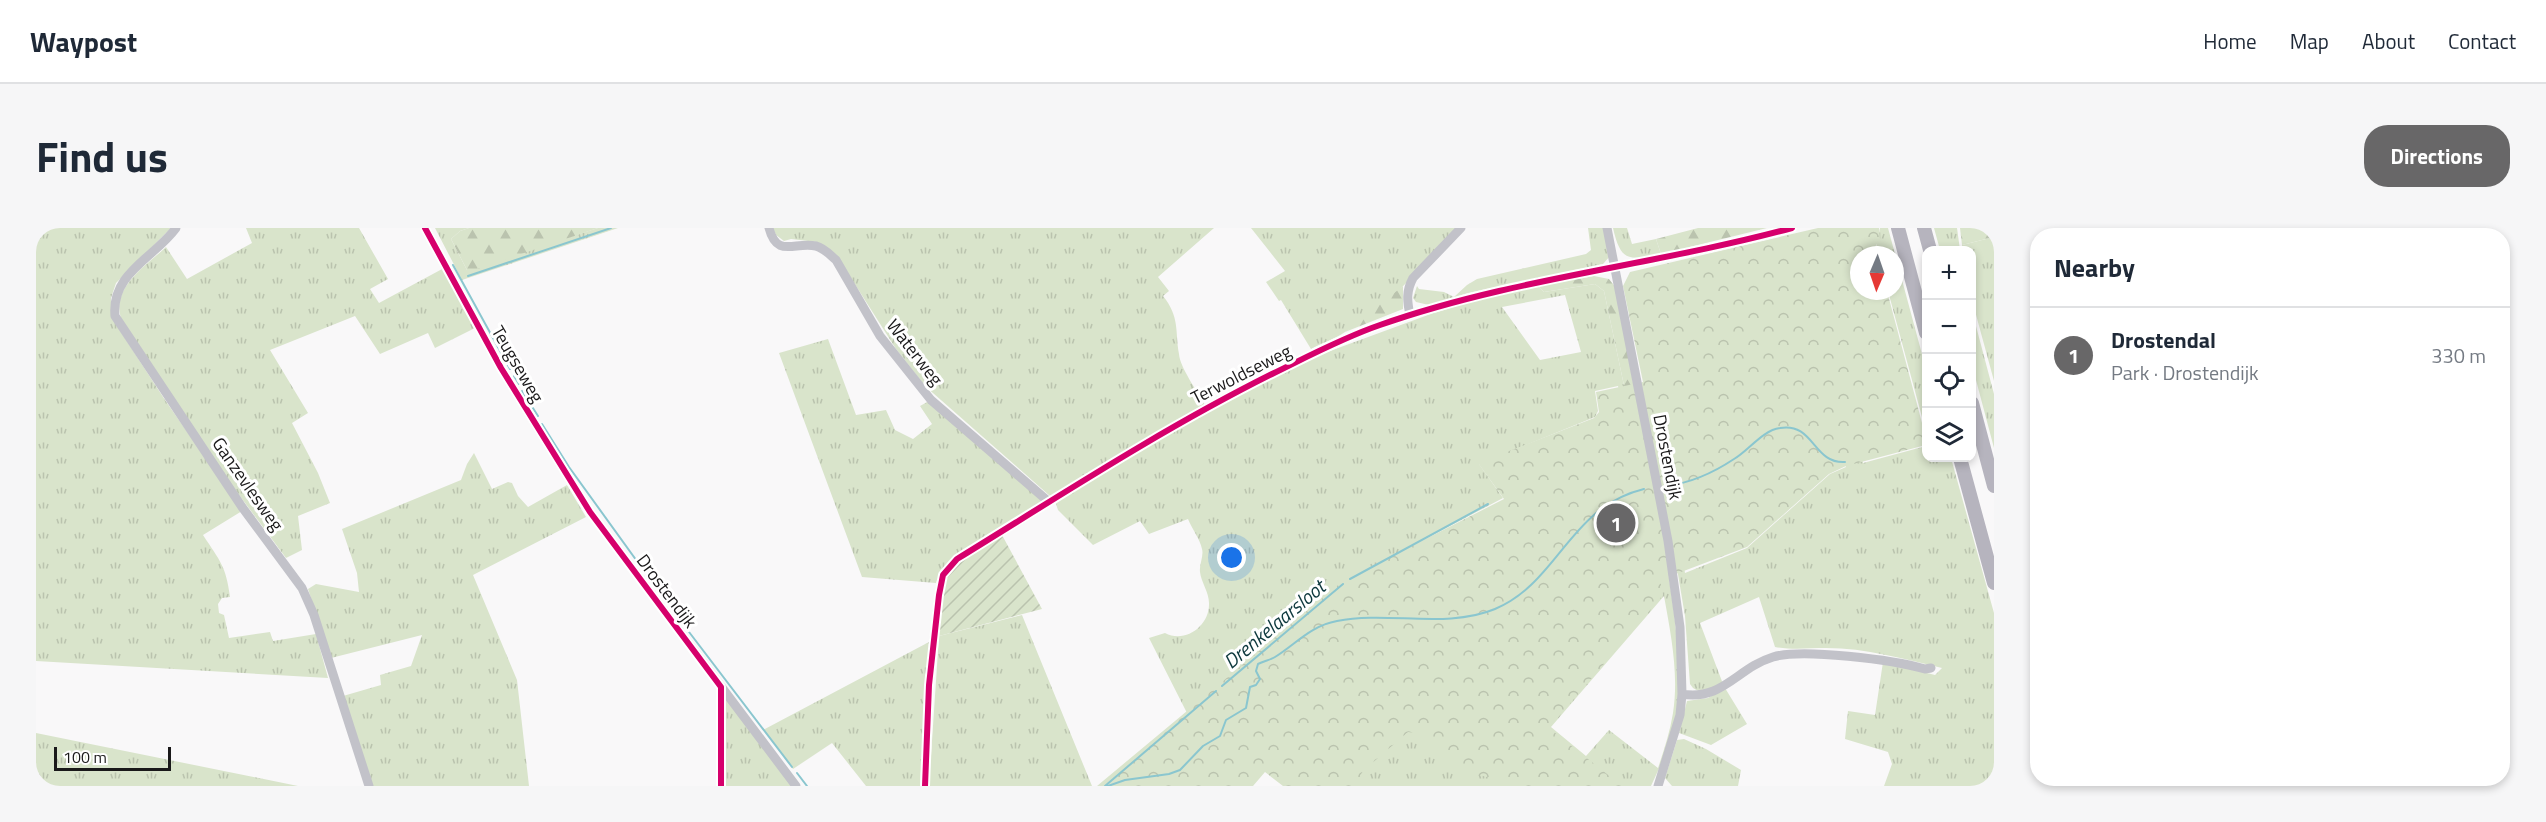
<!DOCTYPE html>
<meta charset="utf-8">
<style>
:root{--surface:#fff;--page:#f6f6f7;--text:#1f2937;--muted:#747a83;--line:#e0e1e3;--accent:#686768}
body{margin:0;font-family:"Titillium Web",sans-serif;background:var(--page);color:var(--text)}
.controls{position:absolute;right:18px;top:18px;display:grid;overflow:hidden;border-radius:12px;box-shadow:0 3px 9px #0003}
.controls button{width:54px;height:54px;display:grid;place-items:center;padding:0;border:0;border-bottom:2px solid var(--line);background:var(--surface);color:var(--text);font:30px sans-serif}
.compass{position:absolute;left:1814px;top:18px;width:54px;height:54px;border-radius:50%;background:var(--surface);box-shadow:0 3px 9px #0003;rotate:182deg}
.scale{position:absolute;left:18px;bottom:15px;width:117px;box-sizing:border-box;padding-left:6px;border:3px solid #1a191a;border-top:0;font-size:16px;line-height:21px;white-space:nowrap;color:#1a191a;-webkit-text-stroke:4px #fff;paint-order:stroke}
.you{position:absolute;left:1196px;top:330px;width:21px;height:21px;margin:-15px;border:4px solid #fff;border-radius:50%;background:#1a73e8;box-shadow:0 0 0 9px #1a73e833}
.badge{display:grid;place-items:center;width:39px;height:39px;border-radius:50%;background:var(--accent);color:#fff;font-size:20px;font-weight:700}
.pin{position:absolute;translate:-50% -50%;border:3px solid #fff;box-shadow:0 2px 6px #0006}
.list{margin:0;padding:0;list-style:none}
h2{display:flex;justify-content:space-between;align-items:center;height:78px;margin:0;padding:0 24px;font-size:26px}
h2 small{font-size:20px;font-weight:400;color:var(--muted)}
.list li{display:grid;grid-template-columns:39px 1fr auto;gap:18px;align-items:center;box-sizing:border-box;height:96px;padding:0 24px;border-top:2px solid var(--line)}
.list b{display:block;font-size:22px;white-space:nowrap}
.list p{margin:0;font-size:20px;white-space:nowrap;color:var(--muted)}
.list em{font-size:20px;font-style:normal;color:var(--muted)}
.icon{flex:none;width:33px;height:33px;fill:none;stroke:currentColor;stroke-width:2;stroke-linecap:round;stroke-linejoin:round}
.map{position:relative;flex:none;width:1958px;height:558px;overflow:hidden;border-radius:24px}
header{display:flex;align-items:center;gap:36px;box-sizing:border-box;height:84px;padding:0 30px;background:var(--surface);border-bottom:2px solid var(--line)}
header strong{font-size:28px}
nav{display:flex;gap:33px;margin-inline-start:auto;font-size:21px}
.intro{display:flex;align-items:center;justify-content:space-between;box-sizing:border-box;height:144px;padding:0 36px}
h1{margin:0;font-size:42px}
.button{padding:15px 27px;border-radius:24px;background:var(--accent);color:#fff;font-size:21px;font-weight:700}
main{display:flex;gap:36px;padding:0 36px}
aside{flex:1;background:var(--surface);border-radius:24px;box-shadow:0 3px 9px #0003}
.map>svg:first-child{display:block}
.grass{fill:url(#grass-tufts);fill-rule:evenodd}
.forest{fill:url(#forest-firs)}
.park{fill:url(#park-crowns)}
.garden{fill:url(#garden-furrows)}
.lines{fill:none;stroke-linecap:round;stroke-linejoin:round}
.stream{stroke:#8ac6cf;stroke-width:2}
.minor{stroke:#c2c2c9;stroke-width:9}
.highway{stroke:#b6b4be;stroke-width:14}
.cycleway-casing{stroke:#fff;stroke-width:10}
.cycleway{stroke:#d6006c;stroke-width:6}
.labels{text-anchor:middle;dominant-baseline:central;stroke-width:6;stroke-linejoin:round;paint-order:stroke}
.street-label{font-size:18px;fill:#1a191a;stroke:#fff}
.water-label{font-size:20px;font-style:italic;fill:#0d383d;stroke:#fff}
</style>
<header>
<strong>Waypost</strong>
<nav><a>Home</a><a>Map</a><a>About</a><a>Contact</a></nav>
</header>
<div class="intro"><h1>Find us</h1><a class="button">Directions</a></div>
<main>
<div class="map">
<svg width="1958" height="558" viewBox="0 0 1958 558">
<defs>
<pattern id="grass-tufts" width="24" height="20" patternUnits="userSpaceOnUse" patternTransform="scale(1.5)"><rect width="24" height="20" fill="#d9e4cb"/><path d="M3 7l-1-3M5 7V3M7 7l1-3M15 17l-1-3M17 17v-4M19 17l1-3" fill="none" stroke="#bac3ae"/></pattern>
<pattern id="forest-firs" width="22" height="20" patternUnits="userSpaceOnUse" patternTransform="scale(1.5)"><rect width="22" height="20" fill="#d9e4cb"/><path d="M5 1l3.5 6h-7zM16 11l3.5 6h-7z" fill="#bac3ae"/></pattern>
<pattern id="park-crowns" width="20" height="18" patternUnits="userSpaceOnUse" patternTransform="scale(1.5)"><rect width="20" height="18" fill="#d9e4cb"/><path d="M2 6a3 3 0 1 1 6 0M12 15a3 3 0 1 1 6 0" fill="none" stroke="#bac3ae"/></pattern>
<pattern id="garden-furrows" width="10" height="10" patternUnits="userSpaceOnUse" patternTransform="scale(1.5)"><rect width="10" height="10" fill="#d9e4cb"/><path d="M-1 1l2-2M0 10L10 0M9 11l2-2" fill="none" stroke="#bac3ae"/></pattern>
</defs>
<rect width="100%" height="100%" fill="#f9f8f9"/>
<path class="grass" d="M0,0H135L80,55L75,70V81L81,98L129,172L206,283L167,307C184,333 190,338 194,369L186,370L182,376L183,385L188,387L193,410L234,404L237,413L280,406L292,450L0,433Z
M210,0H323L352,51L334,61L343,75L408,40L439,100L399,120L392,105L344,126L319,88L234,122L272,185L256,195L282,245L294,275L262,288L266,322L250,330L180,236L85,90C75,59 111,37 130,19L151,51L216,15Z
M399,0H433L424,3L415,11L431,42L562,0H582L426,52Z
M737,0H1178L1122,49L1133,63L1127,68C1144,89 1139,103 1143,126C1144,140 1162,164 1169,177L1014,268L889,158L860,121L808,39L781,14L755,11L748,13L740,7Z
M1215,0H1423C1387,37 1353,78 1309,104C1299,111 1286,115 1275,121L1245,72L1243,73L1230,54L1249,43Z
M1552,0H1570L1574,28L1567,36L1432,65L1393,77L1380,74L1377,70L1381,58L1383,61L1408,64L1418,69L1431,57L1441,51L1550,26L1555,22Z
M1577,0H1591L1596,16L1620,11L1625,26C1593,32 1585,35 1577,0Z
M1844,0H1852L1890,141V204L1852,63H1859V27H1842L1840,20Z
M1898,0H1921L1924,22H1904Z
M1958,9V153L1936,72V22H1926V17Z
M1780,33L1827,235L1890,218V230H1915L1958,385V558H1848L1856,536L1852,524L1809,511L1812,483L1839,487L1847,434L1899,447L1906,440C1868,431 1830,420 1790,420C1772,420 1757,422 1739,419L1723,369L1664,395L1687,456L1664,464L1657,460L1654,456L1649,388L1630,275L1624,201L1649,345L1711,320L1794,246L1810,239L1808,234Z
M1559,56L1568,63L1597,200L1618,319L1582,158L1559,163L1562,183L1559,189L1443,236L1467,270L1314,351L1151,485L1113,410L1129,405C1149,416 1174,398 1173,375C1173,364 1165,354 1164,344C1163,336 1168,328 1166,321C1164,311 1156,301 1152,291L1113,306L1104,293L1057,317L1022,282L1019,273L1115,214L1275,130L1392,87L1440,72L1502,58L1508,64ZM1529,67L1545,124L1504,132L1466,79Z
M1936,83L1958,166V220L1936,137Z
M792,111L820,187L850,182L859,202L877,211L896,196L884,178L893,173L1006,273L902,350L900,355L826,349L743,125Z
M438,225L456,261L472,254L476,255L482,268L492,279L531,257L550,289L437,347L481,452L493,558H337L307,468L345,457L344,447L375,438L386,407L295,430L272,361L280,356L323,364L321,345L306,301L425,252L431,236Z
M1628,316C1636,374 1649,435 1639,494C1636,515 1624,538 1615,558H1263L1244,539L1085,558ZM1628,368C1635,407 1643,446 1637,485C1634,504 1628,522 1622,540L1573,502L1550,528L1515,499Z
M986,387L1056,558H893L903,408Z
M893,414L884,558H830L796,515L757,541L727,502Z
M1689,460L1711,496L1675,517L1643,505L1651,473L1672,470Z
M688,467L757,558H689Z
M0,505L262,558H0Z
M1648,511L1670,521L1705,542L1702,558H1636L1629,550L1641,512Z"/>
<path class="forest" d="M433,0H562L435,43L431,42L415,11L424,3Z
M1662,0H1731L1625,26L1620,11Z
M1924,0H1958V9L1926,17Z
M1558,48L1573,51L1580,60L1606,204L1597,200L1568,63L1559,56L1508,64L1502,58Z
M1367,58V81L1309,104Z"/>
<path class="park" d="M1782,0H1843L1844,11L1839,19L1841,27H1823V63H1851L1890,210V217L1810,238L1793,246L1711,319L1624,352L1627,367L1513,500L1586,558H1473C1459,546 1443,551 1430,542C1410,530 1398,506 1372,504L1327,543L1324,548L1326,558H1247L1229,544L1217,558H1061L1307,353L1468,271L1442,235L1558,190L1563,184L1560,164L1607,154L1587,58L1594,44Z"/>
<path class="garden" d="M966,307L1006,381L903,408C904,392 903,360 912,346C923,329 949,318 966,307Z"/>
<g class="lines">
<path class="stream" d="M417,37L474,141
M432,48L575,0
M478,148L483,156
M486,163L502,188
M506,196L533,239L629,372
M1630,258C1655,255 1677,245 1698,231C1712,223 1727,202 1744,200C1778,194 1777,236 1809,234
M1314,351L1452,276
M635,380L646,395
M650,400L756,539
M1186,458L1307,356
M761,545L771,558
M1069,558L1180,463
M1072,558L1089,552L1133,546L1144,542L1167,518L1184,508L1190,492L1210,480L1214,459L1220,457L1224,451L1220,443L1222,436C1228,433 1234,432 1239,429C1260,416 1274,398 1301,393C1352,383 1411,401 1459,381C1523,354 1533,279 1608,261"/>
<path class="minor" d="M140,0C118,30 75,45 79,88L206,279L266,360L278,387L333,558
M389,0L465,140L554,284L760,558
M733,0C741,31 759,13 780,18C788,20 794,27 800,32L844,108L895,172L1013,274
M1571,0L1632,313L1644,399L1646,466L1644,487L1622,558
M1374,87C1371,73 1370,63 1377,50L1425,0
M685,459V558
M1646,466C1687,473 1701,440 1737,429C1766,420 1858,432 1889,441L1895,440
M889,558L893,457L903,367L907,347L921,331C1025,267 1126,201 1236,146C1271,129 1306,110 1344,97C1477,50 1620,37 1756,0"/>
<path class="highway" d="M1862,0L1890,105
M1888,0L1894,22
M1936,175L1958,258
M1924,230L1958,355"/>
<g class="cycleway-casing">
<path id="cycleway" d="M389,0L465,140L554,284L685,459V558
M889,558L893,457L903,367L907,347L921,331C1025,267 1126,201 1236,146C1271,129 1306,110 1344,97C1477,50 1620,37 1756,0"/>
</g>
<use href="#cycleway" class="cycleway"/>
</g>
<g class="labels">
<g class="street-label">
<text transform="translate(879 124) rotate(52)">Waterweg</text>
<text transform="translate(482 136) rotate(60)">Teugseweg</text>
<text transform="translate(1205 146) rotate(-27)">Terwoldseweg</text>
<text transform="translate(1632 229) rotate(79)">Drostendijk</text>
<text transform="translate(212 256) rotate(55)">Ganzevlesweg</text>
<text transform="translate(631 363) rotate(53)">Drostendijk</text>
</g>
<g class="water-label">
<text transform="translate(1238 396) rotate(-40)">Drenkelaarsloot</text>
</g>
</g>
</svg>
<div class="controls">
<button>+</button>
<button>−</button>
<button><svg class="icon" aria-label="locate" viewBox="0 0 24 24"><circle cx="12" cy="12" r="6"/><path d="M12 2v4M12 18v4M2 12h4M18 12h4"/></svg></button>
<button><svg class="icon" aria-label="layers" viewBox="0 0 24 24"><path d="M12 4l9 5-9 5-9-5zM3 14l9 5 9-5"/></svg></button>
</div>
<svg class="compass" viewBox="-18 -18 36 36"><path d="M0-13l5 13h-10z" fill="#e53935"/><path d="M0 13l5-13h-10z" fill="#747a83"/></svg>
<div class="scale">100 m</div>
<div class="you"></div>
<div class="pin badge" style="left:1580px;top:295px">1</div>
</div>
<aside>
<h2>Nearby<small></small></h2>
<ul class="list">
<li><span class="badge">1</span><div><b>Drostendal</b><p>Park · Drostendijk</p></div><em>330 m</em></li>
</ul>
</aside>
</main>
